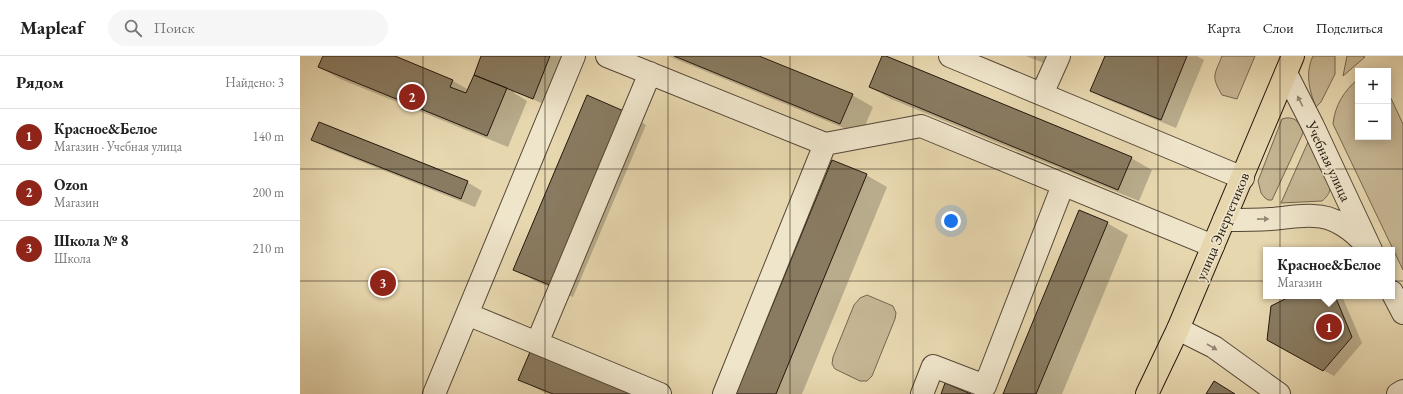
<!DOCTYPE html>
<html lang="ru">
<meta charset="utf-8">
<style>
:root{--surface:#fff;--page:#f6f6f6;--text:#222;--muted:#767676;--line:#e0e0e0;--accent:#8f2418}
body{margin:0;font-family:"EB Garamond",serif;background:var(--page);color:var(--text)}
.controls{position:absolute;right:12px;top:12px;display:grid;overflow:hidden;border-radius:0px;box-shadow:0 2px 10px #0003}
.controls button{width:36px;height:36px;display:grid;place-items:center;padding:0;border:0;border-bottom:1px solid var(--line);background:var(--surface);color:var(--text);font:20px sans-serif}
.you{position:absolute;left:651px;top:165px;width:14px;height:14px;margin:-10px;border:3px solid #fff;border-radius:50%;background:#1a73e8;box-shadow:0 0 0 6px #1a73e833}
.badge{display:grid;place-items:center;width:26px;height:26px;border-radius:50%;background:var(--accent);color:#fff;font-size:13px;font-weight:700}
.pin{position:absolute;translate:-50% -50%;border:2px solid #fff;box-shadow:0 1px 4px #0006}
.popup{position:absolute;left:963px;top:191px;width:132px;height:52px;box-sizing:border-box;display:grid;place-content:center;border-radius:0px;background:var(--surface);filter:drop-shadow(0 1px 3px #0005);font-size:13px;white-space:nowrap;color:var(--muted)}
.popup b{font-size:15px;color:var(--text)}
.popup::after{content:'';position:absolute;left:50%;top:100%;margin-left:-8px;border:8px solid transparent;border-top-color:var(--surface)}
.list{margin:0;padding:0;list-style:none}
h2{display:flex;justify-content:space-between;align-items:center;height:52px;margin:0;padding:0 16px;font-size:17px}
h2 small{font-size:13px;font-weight:400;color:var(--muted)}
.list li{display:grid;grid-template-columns:26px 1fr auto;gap:12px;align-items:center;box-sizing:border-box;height:56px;padding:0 16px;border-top:1px solid var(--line)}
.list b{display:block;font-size:15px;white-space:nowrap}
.list p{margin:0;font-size:13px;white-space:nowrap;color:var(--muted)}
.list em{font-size:13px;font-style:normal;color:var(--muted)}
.icon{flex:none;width:22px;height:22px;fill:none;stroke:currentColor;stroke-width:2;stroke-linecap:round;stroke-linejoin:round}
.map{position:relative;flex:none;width:1103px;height:338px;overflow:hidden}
header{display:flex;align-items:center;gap:24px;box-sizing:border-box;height:56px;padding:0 20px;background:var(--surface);border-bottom:1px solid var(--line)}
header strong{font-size:19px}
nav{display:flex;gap:22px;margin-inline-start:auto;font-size:14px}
.search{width:280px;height:36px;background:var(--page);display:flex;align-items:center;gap:10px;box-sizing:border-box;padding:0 14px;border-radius:22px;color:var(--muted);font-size:15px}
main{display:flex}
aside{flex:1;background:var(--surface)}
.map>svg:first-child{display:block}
.green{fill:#c6b693;stroke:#746650}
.shadow{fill:#0003}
.building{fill:#897b61;stroke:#23170d}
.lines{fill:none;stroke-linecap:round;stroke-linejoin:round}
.minor-casing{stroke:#544736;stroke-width:24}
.major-casing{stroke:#23170d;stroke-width:24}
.minor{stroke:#efe5cb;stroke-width:22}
.major{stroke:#e7d7af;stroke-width:22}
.oneway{fill:#938876}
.grid{fill:none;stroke:#23170d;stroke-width:1;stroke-opacity:0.55}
.labels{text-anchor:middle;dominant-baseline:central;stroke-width:3.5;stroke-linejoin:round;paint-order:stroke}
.street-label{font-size:15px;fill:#23170d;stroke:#efe5cb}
</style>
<header>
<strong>Mapleaf</strong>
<div class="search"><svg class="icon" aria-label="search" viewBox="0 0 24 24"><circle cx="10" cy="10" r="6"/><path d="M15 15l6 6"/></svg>Поиск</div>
<nav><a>Карта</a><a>Слои</a><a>Поделиться</a></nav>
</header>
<main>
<aside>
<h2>Рядом<small>Найдено: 3</small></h2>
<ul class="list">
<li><span class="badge">1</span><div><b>Красное&amp;Белое</b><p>Магазин · Учебная улица</p></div><em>140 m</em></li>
<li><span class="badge">2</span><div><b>Ozon</b><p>Магазин</p></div><em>200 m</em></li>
<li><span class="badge">3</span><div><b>Школа № 8</b><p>Школа</p></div><em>210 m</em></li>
</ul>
</aside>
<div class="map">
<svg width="1103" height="338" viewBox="0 0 1103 338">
<rect width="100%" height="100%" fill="#e7d7af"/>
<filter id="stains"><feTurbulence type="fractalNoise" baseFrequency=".005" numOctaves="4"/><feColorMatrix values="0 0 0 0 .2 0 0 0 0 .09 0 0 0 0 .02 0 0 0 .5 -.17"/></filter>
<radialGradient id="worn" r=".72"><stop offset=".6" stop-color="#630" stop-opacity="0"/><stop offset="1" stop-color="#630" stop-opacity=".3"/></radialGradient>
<path class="green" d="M922,0H955L937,43L922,39C911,20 914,20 922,0Z
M1013,0H1035V18L1021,46L1016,51C1009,34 1005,17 1013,0Z
M1047,0H1063L1065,1L1043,20Z
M1058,23V81H1088V36L1103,68V214L1033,68C1035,49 1044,35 1058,23Z
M986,62C996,61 1000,67 1003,77L972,144H968L965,142L961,137L958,125L982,63Z
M1008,86C1013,96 1029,124 1030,132C1030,137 1026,142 1022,145L981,147Z
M567,239L593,250L596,257L595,263L572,320L567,325H560L535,313L532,308L533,301L554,249L560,242Z"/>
<path class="shadow" d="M24,0H92L153,25L169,34L182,0H263L244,48L215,36L214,37L227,45L208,91L40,23L19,11Z
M368,0H457L552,39L573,51L561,79Z
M583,0L831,102L852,114L839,145L591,43L570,31Z
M726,0H764L759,13Z
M806,0H897L904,4L876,72L806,43L791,35Z
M326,57L346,69L273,241L235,225L215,213Z
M13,83L167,126L182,135L175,151L27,92Z
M533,106L566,119L587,131L502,338H437Z
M807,167L828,179L762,338H704Z
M994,240H1042L1062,287L1034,320L978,290Z
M219,323L330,338H247Z"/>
<path class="building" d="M23,0H95L153,24L150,31L166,37L174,19L207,32L187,80L18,11Z
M181,0H250L233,43L174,19Z
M374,0H459L553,38L540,68Z
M582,0H586L832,101L818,134L569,31Z
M805,0H887L861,64L790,35Z
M287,39L326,56L252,230L213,214Z
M19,66L168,125L161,143L11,84Z
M532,104L567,118L476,338H436Z
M779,154L808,166L736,338H703Z
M991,240H1035L1052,281L1023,315L967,284L971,250Z
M230,296L333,338H253L218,324Z
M914,325L935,338H906Z
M645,327L671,338H641Z"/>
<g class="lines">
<g class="minor-casing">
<path id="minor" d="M307,0L525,88L621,70L913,190
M650,0L943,122
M986,17L1013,70L1071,194
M742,38L759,0
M924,164C940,164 955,164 971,163C985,162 999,159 1014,160C1034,160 1053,174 1066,189
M1092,236L1103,257
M167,258L360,338
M878,273L914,291L979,338
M237,287L350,17
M134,338L274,0
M424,338L525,88
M622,338L633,310L685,330L763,129
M1098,338L1103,335"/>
</g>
<g class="major-casing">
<path id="major" d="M847,338L878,273L993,0"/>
</g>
<use href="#minor" class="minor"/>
<use href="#major" class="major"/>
</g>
<defs><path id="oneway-solid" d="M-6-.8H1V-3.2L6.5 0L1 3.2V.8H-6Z"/></defs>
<g class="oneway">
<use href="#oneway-solid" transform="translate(1000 45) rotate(-117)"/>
<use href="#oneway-solid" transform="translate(963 163) rotate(-1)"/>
<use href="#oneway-solid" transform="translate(912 291) rotate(30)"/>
</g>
<path class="grid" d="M123,0V338M245,0V338M368,0V338M490,0V338M613,0V338M735,0V338M858,0V338M980,0V338M0,113H1103M0,225H1103"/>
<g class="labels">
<g class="street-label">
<text transform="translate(1029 105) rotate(65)">Учебная улица</text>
<text transform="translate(922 170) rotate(-67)">улица Энергетиков</text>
</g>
</g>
<rect width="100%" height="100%" filter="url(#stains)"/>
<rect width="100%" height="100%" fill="url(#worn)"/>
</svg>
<div class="controls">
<button>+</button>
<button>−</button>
</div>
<div class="you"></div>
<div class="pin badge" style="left:1029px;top:271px">1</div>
<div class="popup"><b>Красное&amp;Белое</b>Магазин</div>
<div class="pin badge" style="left:112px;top:41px">2</div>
<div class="pin badge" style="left:83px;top:227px">3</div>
</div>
</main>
